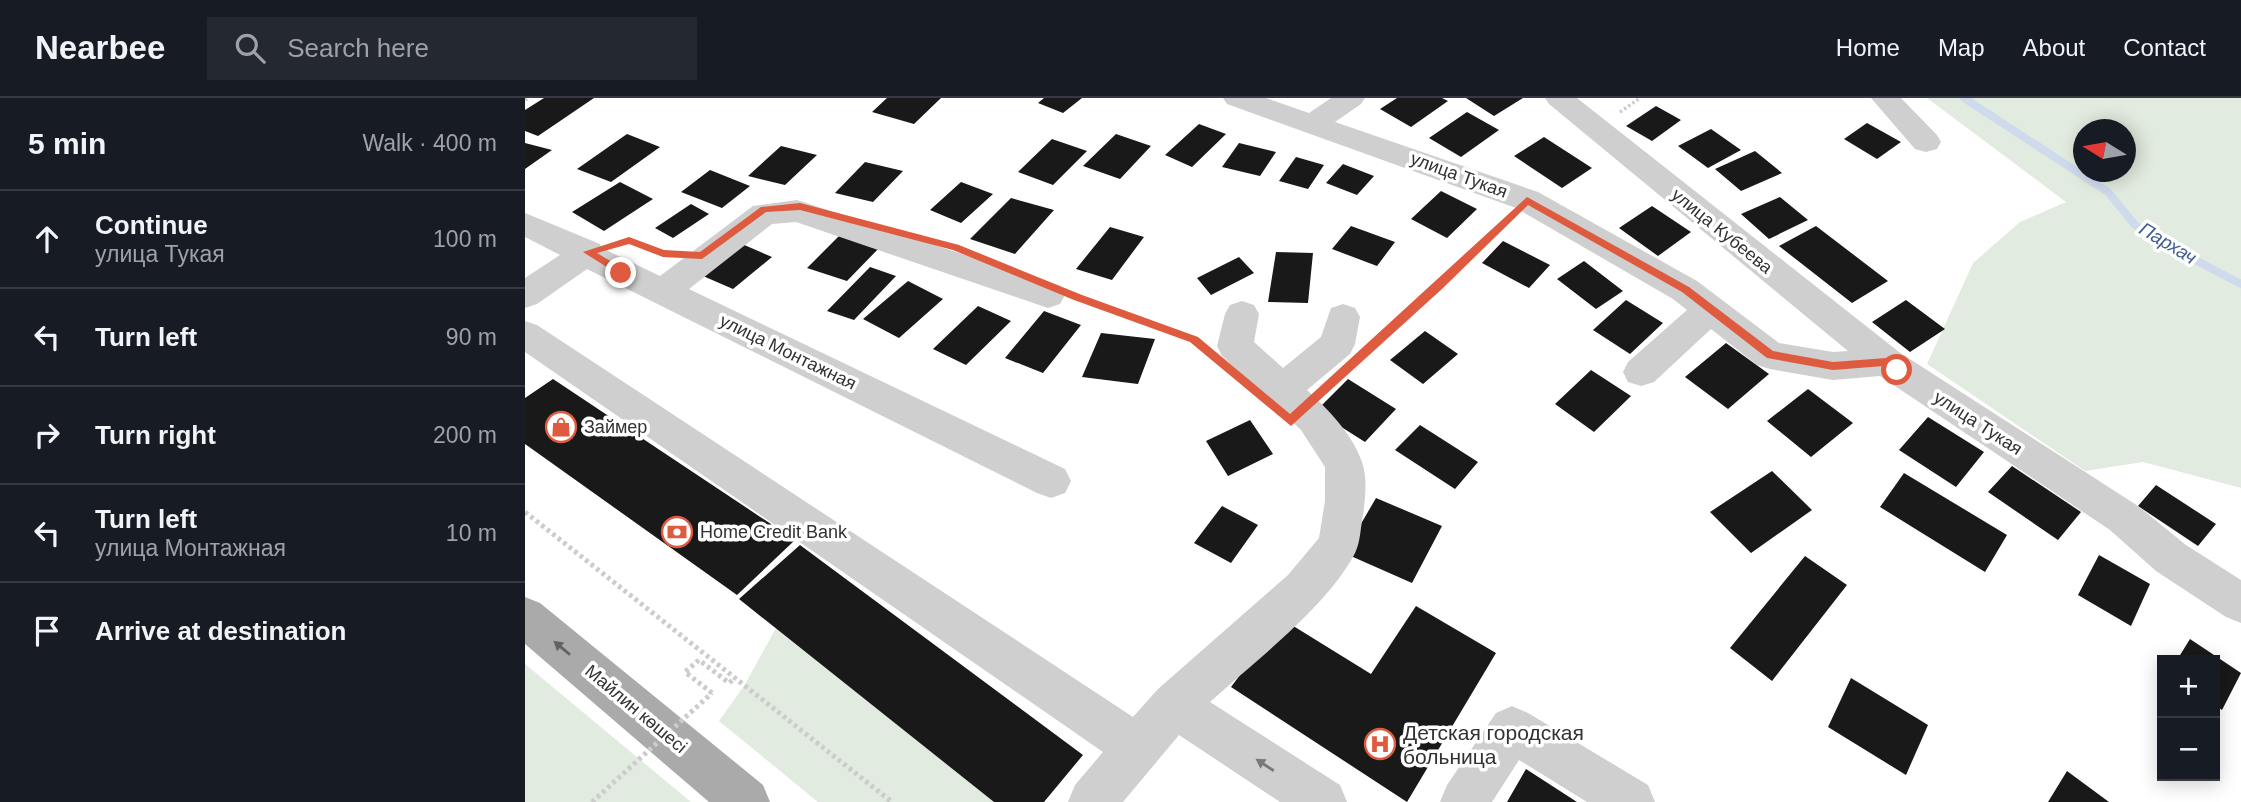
<!DOCTYPE html>
<meta charset="utf-8">
<style>
:root{--surface:#171b24;--page:#242831;--text:#f1f3f6;--muted:#9ea1a6;--line:#363941}
body{margin:0;font-family:Helvetica,sans-serif;background:var(--page);color:var(--text)}
.controls{position:absolute;right:21px;bottom:21px;display:grid;overflow:hidden;border-radius:0px;box-shadow:0 4px 18px #0003}
.controls button{width:63px;height:63px;display:grid;place-items:center;padding:0;border:0;border-bottom:2px solid var(--line);background:var(--surface);color:var(--text);font:35px sans-serif}
.compass{position:absolute;left:1548px;top:21px;width:63px;height:63px;border-radius:50%;background:var(--surface);box-shadow:0 4px 18px #0003;rotate:281deg}
.stop{position:absolute;width:21px;height:21px;margin:-16px;border:5px solid #df5b3f;border-radius:50%;background:#fff}
.stop.end{background:#df5b3f;border-color:#fff;box-shadow:0 2px 7px #0008}
.list{margin:0;padding:0;list-style:none}
h2{display:flex;justify-content:space-between;align-items:center;height:91px;margin:0;padding:0 28px;font-size:30px}
h2 small{font-size:23px;font-weight:400;color:var(--muted)}
.list li{display:grid;grid-template-columns:46px 1fr auto;gap:21px;align-items:center;box-sizing:border-box;height:98px;padding:0 28px;border-top:2px solid var(--line)}
.list b{display:block;font-size:26px;white-space:nowrap}
.list p{margin:0;font-size:23px;white-space:nowrap;color:var(--muted)}
.list em{font-size:23px;font-style:normal;color:var(--muted)}
.icon{flex:none;width:38px;height:38px;fill:none;stroke:currentColor;stroke-width:2;stroke-linecap:round;stroke-linejoin:round}
.map{position:relative;flex:none;width:1716px;height:704px;overflow:hidden}
header{display:flex;align-items:center;gap:42px;box-sizing:border-box;height:98px;padding:0 35px;background:var(--surface);border-bottom:2px solid var(--line)}
header strong{font-size:33px}
nav{display:flex;gap:38px;margin-inline-start:auto;font-size:24px}
.search{width:490px;height:63px;background:var(--page);display:flex;align-items:center;gap:18px;box-sizing:border-box;padding:0 24px;border-radius:0px;color:var(--muted);font-size:26px}
main{display:flex}
aside{flex:1;background:var(--surface)}
.map>svg:first-child{display:block}
.green{fill:#e2ebdf;fill-rule:evenodd}
.lines{fill:none;stroke-linecap:round;stroke-linejoin:round}
.stream{stroke:#cfdaec;stroke-width:8}
.building{fill:#191919}
.path-far1{stroke:#ccc;stroke-width:3.5;stroke-dasharray:2.5 2.5;stroke-linecap:butt}
.path{stroke:#ccc;stroke-width:5;stroke-dasharray:3.5 3.5;stroke-linecap:butt}
.minor{fill:#cfcfcf;fill-rule:evenodd}
.major{fill:#aaa;fill-rule:evenodd}
.path-bridge{stroke:#ccc;stroke-width:5;stroke-dasharray:3.5 3.5;stroke-linecap:butt}
.oneway{fill:#626262}
.oneway2{fill:#797979}
.route{fill:#df5b3f}
.labels{text-anchor:middle;dominant-baseline:central;stroke-width:7;stroke-linejoin:round;paint-order:stroke}
.street-label{font-size:18px;fill:#323232;stroke:#fff}
.poi-label{font-size:18px;fill:#323232;stroke:#fff;text-anchor:start}
.water-label{font-size:19px;font-style:italic;fill:#425f93;stroke:#fff}
.near-poi-label{font-size:21px;fill:#323232;stroke:#fff;text-anchor:start}
</style>
<header>
<strong>Nearbee</strong>
<div class="search"><svg class="icon" aria-label="search" viewBox="0 0 24 24"><circle cx="10" cy="10" r="6"/><path d="M15 15l6 6"/></svg>Search here</div>
<nav><a>Home</a><a>Map</a><a>About</a><a>Contact</a></nav>
</header>
<main>
<aside>
<h2>5 min<small>Walk · 400 m</small></h2>
<ul class="list">
<li><svg class="icon" aria-label="ahead" viewBox="0 0 24 24"><path d="M12 20V5M6 11l6-6 6 6"/></svg><div><b>Continue</b><p>улица Тукая</p></div><em>100 m</em></li>
<li><svg class="icon" aria-label="left" viewBox="0 0 24 24"><path d="M17 20v-9H6M10 6l-5 5 5 5"/></svg><div><b>Turn left</b></div><em>90 m</em></li>
<li><svg class="icon" aria-label="right" viewBox="0 0 24 24"><path d="M7 20v-9h11M14 6l5 5-5 5"/></svg><div><b>Turn right</b></div><em>200 m</em></li>
<li><svg class="icon" aria-label="left" viewBox="0 0 24 24"><path d="M17 20v-9H6M10 6l-5 5 5 5"/></svg><div><b>Turn left</b><p>улица Монтажная</p></div><em>10 m</em></li>
<li><svg class="icon" aria-label="arrive" viewBox="0 0 24 24"><path d="M6 21V4h12l-3 4 3 4H6"/></svg><div><b>Arrive at destination</b></div></li>
</ul>
</aside>
<div class="map">
<svg width="1716" height="704" viewBox="0 0 1716 704">
<rect width="100%" height="100%" fill="#fff"/>
<path class="green" d="M1402,0H1716V390L1618,364L1560,373L1402,266L1448,165L1495,124L1541,104ZM1559,32H1601V74H1559Z
M251,530L469,704H293L194,623L219,588Z
M0,566L166,704H0Z"/>
<g class="lines">
<path class="stream" d="M1439,0L1583,94L1610,127L1632,142L1716,186"/>
</g>
<path class="building" d="M19,0H69L13,38L0,33V12Z
M362,0H416L389,26L347,14Z
M519,0H557L538,15L513,5Z
M872,0H917L923,3L886,29L855,11Z
M941,0H998L969,18Z
M1131,8L1156,22L1127,43L1101,28Z
M942,14L974,32L936,59L904,40Z
M1342,25L1376,44L1352,61L1319,41Z
M674,26L701,36L667,69L640,57Z
M1186,31L1216,52L1183,70L1153,48Z
M102,36L135,49L86,84L52,71Z
M591,36L626,48L595,81L558,68Z
M1019,39L1067,70L1037,90L989,58Z
M527,41L562,53L528,87L493,74Z
M0,45L27,52L0,71Z
M714,45L751,54L735,78L697,69Z
M256,48L292,57L260,87L223,78Z
M1230,53L1257,75L1216,93L1190,71Z
M771,59L799,67L783,91L754,83Z
M340,64L378,73L348,104L310,95Z
M818,66L849,78L832,97L801,85Z
M185,72L225,88L197,110L156,94Z
M95,84L128,101L79,133L47,114Z
M436,84L468,96L436,125L405,112Z
M916,93L952,111L922,140L886,121Z
M1255,99L1283,122L1244,141L1216,116Z
M486,100L529,112L490,156L445,141Z
M166,106L184,116L148,140L130,130Z
M1127,108L1166,134L1133,158L1094,130Z
M826,128L870,144L852,168L807,151Z
M1291,128L1363,183L1327,205L1254,148Z
M585,129L619,139L587,182L551,171Z
M316,136L355,149L322,183L282,170Z
M978,143L1025,167L1004,190L957,165Z
M217,146L247,159L208,191L178,178Z
M751,154L788,155L783,205L743,204Z
M714,159L729,175L686,197L672,180Z
M1059,163L1098,193L1071,211L1032,181Z
M345,169L371,178L329,222L302,213Z
M383,183L418,201L374,240L338,221Z
M1101,202L1138,225L1105,256L1068,232Z
M1381,202L1420,231L1385,254L1347,224Z
M453,208L486,223L441,267L408,251Z
M519,213L556,227L518,275L480,260Z
M900,233L933,256L898,286L865,262Z
M576,235L630,241L613,286L557,279Z
M1201,245L1244,276L1203,311L1160,279Z
M1066,272L1106,298L1069,334L1030,306Z
M28,281L270,442L212,497L0,346V300Z
M823,281L871,311L840,344L791,313Z
M1283,291L1328,325L1286,359L1242,323Z
M1403,319L1459,354L1431,389L1374,352Z
M725,322L748,356L703,378L681,343Z
M895,327L953,364L930,391L870,352Z
M1487,368L1556,414L1533,442L1463,394Z
M1247,373L1287,412L1226,455L1185,414Z
M1379,375L1482,437L1460,474L1355,409Z
M1631,387L1691,426L1673,448L1613,408Z
M851,400L917,428L887,485L819,455Z
M697,408L733,427L706,465L669,445Z
M275,447L558,657L519,704H469L214,501Z
M1574,457L1625,486L1606,528L1553,497Z
M1280,458L1322,487L1247,583L1205,550Z
M891,508L971,555L882,704L706,589L757,521L846,576Z
M1665,541L1716,575L1697,612L1690,607V562H1652Z
M1326,580L1403,627L1381,677L1303,629Z
M1001,671L1052,704H982Z
M1542,673L1584,704H1523Z"/>
<g class="lines">
<path class="path-far1" d="M0,2L4,0
M1095,14L1115,0
M115,146L140,155
M555,200L669,242L677,248
M846,249L981,124"/>
<path class="path" d="M0,414L367,704
M187,595L160,574L174,562L204,585L210,580"/>
<path class="minor" d="M698,0H741L784,15L806,0H840L836,6L810,24L1013,94L1172,183L1254,245L1308,254L1323,253L1024,6L1020,0H1052L1374,254L1613,408L1661,447L1716,482V525L1701,519L1631,473L1585,432L1355,278L1308,282L1245,271L1232,267L1186,231L1129,284L1116,288L1103,284L1098,274L1103,264L1162,212L1148,201L991,110L702,6Z
M1346,0H1376L1412,37L1416,44L1412,51L1401,54L1390,51Z
M272,102L535,188L540,197L535,206L523,210L271,124L247,126L164,191L540,371L546,383L540,395L526,400L512,395L62,171L12,206L0,210V180L35,157L0,139V115L75,146L77,150L135,178L228,108Z
M717,203L729,207L734,216L729,244L758,270L796,239L806,210L818,206L830,210L835,219L830,246L825,256L782,292C803,311 828,337 837,364C843,381 840,405 837,423C835,435 835,447 828,459C798,512 731,562 685,604L815,687L822,704H755L654,637L598,704H543L550,687L578,654L0,254V223L12,227L608,619L633,591L763,477L794,440L800,403V369L776,332L697,258L692,248L700,216L705,207Z
M987,608L1003,615L1123,687L1130,704H1062L994,662L967,704H915L922,687L971,615Z"/>
<path class="major" d="M0,499L15,505L238,687L245,704H184L0,546Z"/>
<path class="path-bridge" d="M67,704L187,595"/>
</g>
<defs><path id="oneway-solid" d="M-6-.8H1V-3.2L6.5 0L1 3.2V.8H-6Z" transform="scale(1.75)"/></defs>
<use class="oneway" href="#oneway-solid" transform="translate(37 550) rotate(-140)"/>
<use class="oneway2" href="#oneway-solid" transform="translate(740 667) rotate(-147)"/>
<path class="route" d="M1002,99L1164,189L1248,253L1308,264L1361,260L1378,272L1372,276L1359,268L1308,272L1242,260L1157,194L1003,107L917,191L766,328L665,244L549,202L428,152L275,112L241,114L177,161L138,159L104,146L72,155L100,172L101,175L96,178L58,154L104,139L139,152L175,154L236,109L275,105L434,147L557,197L673,239L765,316Z"/>
<defs>
<g id="shop-ring" transform="scale(1.575)"><circle r="9.5" fill="#fff" stroke="#df5b3f" stroke-width="1.5"/><path d="M-5-2.5h2.3a2.7 3.5 0 0 1 5.4 0H5L5.5 6h-11ZM-1.5-2.5h3a1.5 2.3 0 0 0-3 0Z" fill="#df5b3f"/></g>
<g id="bank-ring" transform="scale(1.575)"><circle r="9.5" fill="#fff" stroke="#df5b3f" stroke-width="1.5"/><path d="M-6-4H6V4H-6ZM0-2.3a2.3 2.3 0 1 0 0 4.6a2.3 2.3 0 1 0 0-4.6Z" fill="#df5b3f"/></g>
<g id="hospital-ring" transform="scale(1.575)"><circle r="9.5" fill="#fff" stroke="#df5b3f" stroke-width="1.5"/><path d="M-5-5h3v3.5h4V-5h3V5h-3V1.5h-4V5h-3Z" fill="#df5b3f"/></g>
</defs>
<g fill-rule="evenodd">
<use href="#shop-ring" x="36" y="329"/>
<use href="#bank-ring" x="152" y="434"/>
<use href="#hospital-ring" x="855" y="646"/>
</g>
<g class="labels">
<g class="street-label">
<text transform="translate(934 77) rotate(20)">улица Тукая</text>
<text transform="translate(1197 133) rotate(39)">улица Кубеева</text>
<text transform="translate(263 254) rotate(26)">улица Монтажная</text>
<text transform="translate(1453 325) rotate(33)">улица Тукая</text>
<text transform="translate(111 611) rotate(40)">Майлин көшесі</text>
</g>
<g class="poi-label">
<text x="59" y="329">Займер</text>
<text x="175" y="434">Home Credit Bank</text>
</g>
<g class="water-label">
<text transform="translate(1643 145) rotate(31)">Пархач</text>
</g>
<g class="near-poi-label">
<text x="878" y="634">Детская городская<tspan x="878" dy="24">больница</tspan></text>
</g>
</g>
</svg>
<div class="controls">
<button>+</button>
<button>−</button>
</div>
<svg class="compass" viewBox="-18 -18 36 36"><path d="M0-13l5 13h-10z" fill="#e53935"/><path d="M0 13l5-13h-10z" fill="#9ea1a6"/></svg>
<div class="stop" style="left:1372px;top:272px"></div>
<div class="stop end" style="left:96px;top:175px"></div>
</div>
</main>
